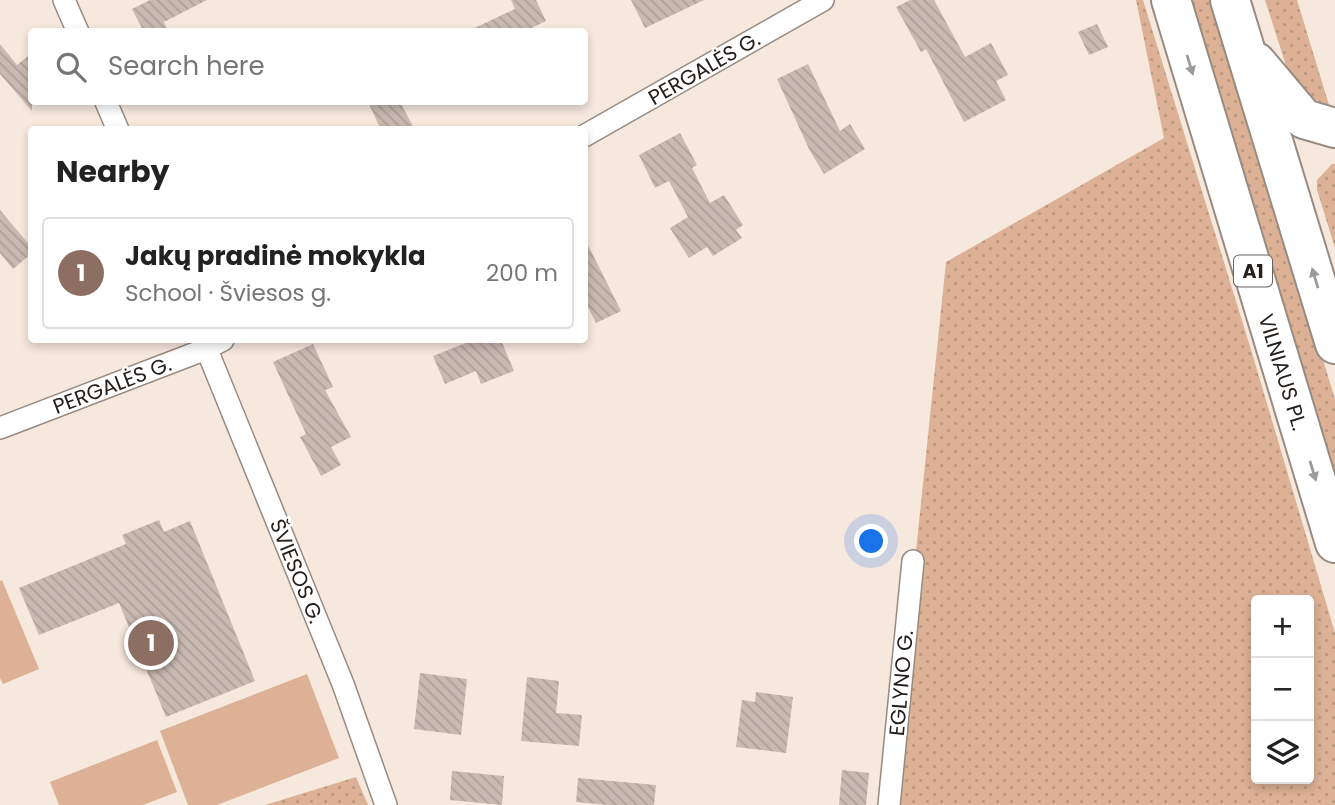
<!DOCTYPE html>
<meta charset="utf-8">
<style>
:root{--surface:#fff;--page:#f2f2f2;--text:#222;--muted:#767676;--line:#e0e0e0;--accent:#2563eb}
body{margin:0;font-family:Poppins,sans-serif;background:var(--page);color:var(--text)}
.controls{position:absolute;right:21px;bottom:21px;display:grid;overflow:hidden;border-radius:7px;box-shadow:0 4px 10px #0003}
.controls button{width:63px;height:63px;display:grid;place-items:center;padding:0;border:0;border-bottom:2px solid var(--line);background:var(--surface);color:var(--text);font:35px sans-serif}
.you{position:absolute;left:872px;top:542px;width:24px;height:24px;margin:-18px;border:5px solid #fff;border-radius:50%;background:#1a73e8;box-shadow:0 0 0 10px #1a73e833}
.badge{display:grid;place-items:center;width:46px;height:46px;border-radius:50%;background:var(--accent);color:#fff;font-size:23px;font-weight:700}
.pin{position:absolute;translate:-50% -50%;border:4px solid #fff;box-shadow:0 2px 7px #0006}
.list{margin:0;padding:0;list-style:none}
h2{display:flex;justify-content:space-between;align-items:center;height:91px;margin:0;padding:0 28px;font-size:30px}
h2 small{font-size:23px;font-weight:400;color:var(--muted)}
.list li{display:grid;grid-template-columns:46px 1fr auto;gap:21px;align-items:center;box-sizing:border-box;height:112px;margin:0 14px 14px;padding:0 14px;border:2px solid var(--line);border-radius:7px}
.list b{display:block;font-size:26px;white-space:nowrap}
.list p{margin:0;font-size:23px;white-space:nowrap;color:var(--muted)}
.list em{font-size:23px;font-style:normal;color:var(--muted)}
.icon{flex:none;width:38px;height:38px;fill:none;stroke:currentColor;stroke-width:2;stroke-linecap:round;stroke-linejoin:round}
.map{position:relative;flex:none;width:1335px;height:805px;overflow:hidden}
.search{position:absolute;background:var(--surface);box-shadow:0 4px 10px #0003;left:28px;top:28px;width:560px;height:77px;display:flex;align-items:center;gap:18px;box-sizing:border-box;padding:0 24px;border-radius:7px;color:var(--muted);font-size:26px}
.panel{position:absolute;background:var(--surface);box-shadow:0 4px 10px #0003;left:28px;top:126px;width:560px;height:217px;border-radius:7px}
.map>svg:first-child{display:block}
.grass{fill:url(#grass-dots);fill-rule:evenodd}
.pitch{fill:#dcb195}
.building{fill:url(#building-back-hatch)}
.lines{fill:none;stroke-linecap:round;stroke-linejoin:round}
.street-casing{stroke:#988b82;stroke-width:24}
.highway-casing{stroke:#988b82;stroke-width:42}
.street{stroke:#fff;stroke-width:21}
.highway{stroke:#fff;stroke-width:38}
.oneway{fill:#9d9b99}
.labels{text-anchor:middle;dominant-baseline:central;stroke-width:5;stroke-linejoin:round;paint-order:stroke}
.shield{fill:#fff;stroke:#666361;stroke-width:2}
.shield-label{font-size:19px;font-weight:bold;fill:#25201d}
.street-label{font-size:21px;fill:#25201d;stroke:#fff}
</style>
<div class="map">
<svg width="1335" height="805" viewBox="0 0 1335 805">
<defs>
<pattern id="grass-dots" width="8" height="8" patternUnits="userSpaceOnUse" patternTransform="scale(1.75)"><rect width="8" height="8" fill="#dcb195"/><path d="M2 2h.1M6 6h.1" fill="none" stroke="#bd9880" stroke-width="1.8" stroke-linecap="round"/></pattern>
<pattern id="building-back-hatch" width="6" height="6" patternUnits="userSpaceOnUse" patternTransform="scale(1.75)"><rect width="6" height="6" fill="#c9bab1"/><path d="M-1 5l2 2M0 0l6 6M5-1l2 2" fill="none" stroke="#aca098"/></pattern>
</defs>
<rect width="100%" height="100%" fill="#f7e8de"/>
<path class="grass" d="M1136,0H1143L1252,353L1335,633V805H894L916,551L946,262L1164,138ZM1256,600H1309V779H1256Z
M1190,0H1213L1335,399V481Z
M1265,0H1297L1329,105L1307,97L1290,78Z
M1332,164H1335V248L1317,190V180Z
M356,777L368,805H265Z"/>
<path class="pitch" d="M2,580L39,669L3,684L0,678V581Z
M307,674L339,758L217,805H188L160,731Z
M157,740L177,792L143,805H59L50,782Z"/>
<path class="building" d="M150,0H207L164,22L168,32H144L132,9Z
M511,0H536L546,21L523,32H466L515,9Z
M631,0H704L645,28Z
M910,0H934L965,57L991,43L1008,75L996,81L1006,100L964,122L926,49L921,52L896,7Z
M1097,24L1108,47L1089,55L1078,32Z
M0,44L17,65L32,53V111L0,74Z
M808,64L840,131L850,124L865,149L824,174L809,149L777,79Z
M368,102H400L415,130H381Z
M680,133L697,165L692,168L710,203L724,195L743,225L736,230L742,238L713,256L707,247L689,258L670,228L688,217L669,181L655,188L639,155Z
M0,210L32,248V253L13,269L0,253Z
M584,237L621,311L596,323L584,299Z
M473,340H501L514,371L481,384L476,371L445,384L433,356Z
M313,344L333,387L325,390L351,437L331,447L341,465L321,476L300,437L306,434L273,362Z
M159,520L164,532L190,521L255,681L166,717L119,603L39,635L19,588L126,544L122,535Z
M420,673L467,679L461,735L414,729Z
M527,677L559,681L556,713L582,715L579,746L521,741Z
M756,692L793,697L786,753L736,747L742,700L755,702Z
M842,770L869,773L866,805H839Z
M452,771L504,776L502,805L450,800Z
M578,778L656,785L654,805H608L576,802Z"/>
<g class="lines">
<g class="street-casing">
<path id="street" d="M64,0L78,32
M106,102L118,130
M584,136L823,0
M203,340L343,684L386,805
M0,428L206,349L223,340
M889,805L913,561"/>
</g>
<g class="highway-casing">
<path id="highway" d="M1171,0L1335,543
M1230,0L1335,344
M1256,62L1304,119L1335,128"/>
</g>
<use href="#street" class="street"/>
<use href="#highway" class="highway"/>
</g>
<defs><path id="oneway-solid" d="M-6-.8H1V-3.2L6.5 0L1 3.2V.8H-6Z" transform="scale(1.75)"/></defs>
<g class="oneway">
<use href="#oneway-solid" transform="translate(1190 65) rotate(73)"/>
<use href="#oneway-solid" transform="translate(1315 278) rotate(-107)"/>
<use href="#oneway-solid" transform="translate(1313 471) rotate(73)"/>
</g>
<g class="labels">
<rect class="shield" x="1234" y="255.5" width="38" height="31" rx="5"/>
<g class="shield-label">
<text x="1253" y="271">A1</text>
</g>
<g class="street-label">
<text transform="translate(704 68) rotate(-30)">PERGALĖS G.</text>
<text transform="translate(1283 372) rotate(73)">VILNIAUS PL.</text>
<text transform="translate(112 385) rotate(-21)">PERGALĖS G.</text>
<text transform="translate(297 571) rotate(68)">ŠVIESOS G.</text>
<text transform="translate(901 683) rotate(-85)">EGLYNO G.</text>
</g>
</g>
</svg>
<div class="controls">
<button>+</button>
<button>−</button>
<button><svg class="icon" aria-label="layers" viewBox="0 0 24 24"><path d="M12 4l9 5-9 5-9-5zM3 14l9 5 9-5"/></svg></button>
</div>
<div class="you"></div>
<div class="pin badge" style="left:151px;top:643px;background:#8d6e63">1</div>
<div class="search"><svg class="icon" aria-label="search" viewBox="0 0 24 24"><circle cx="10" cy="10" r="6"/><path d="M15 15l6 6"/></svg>Search here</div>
<section class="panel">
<h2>Nearby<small></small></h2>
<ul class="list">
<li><span class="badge" style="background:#8d6e63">1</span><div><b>Jakų pradinė mokykla</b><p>School · Šviesos g.</p></div><em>200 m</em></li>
</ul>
</section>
</div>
